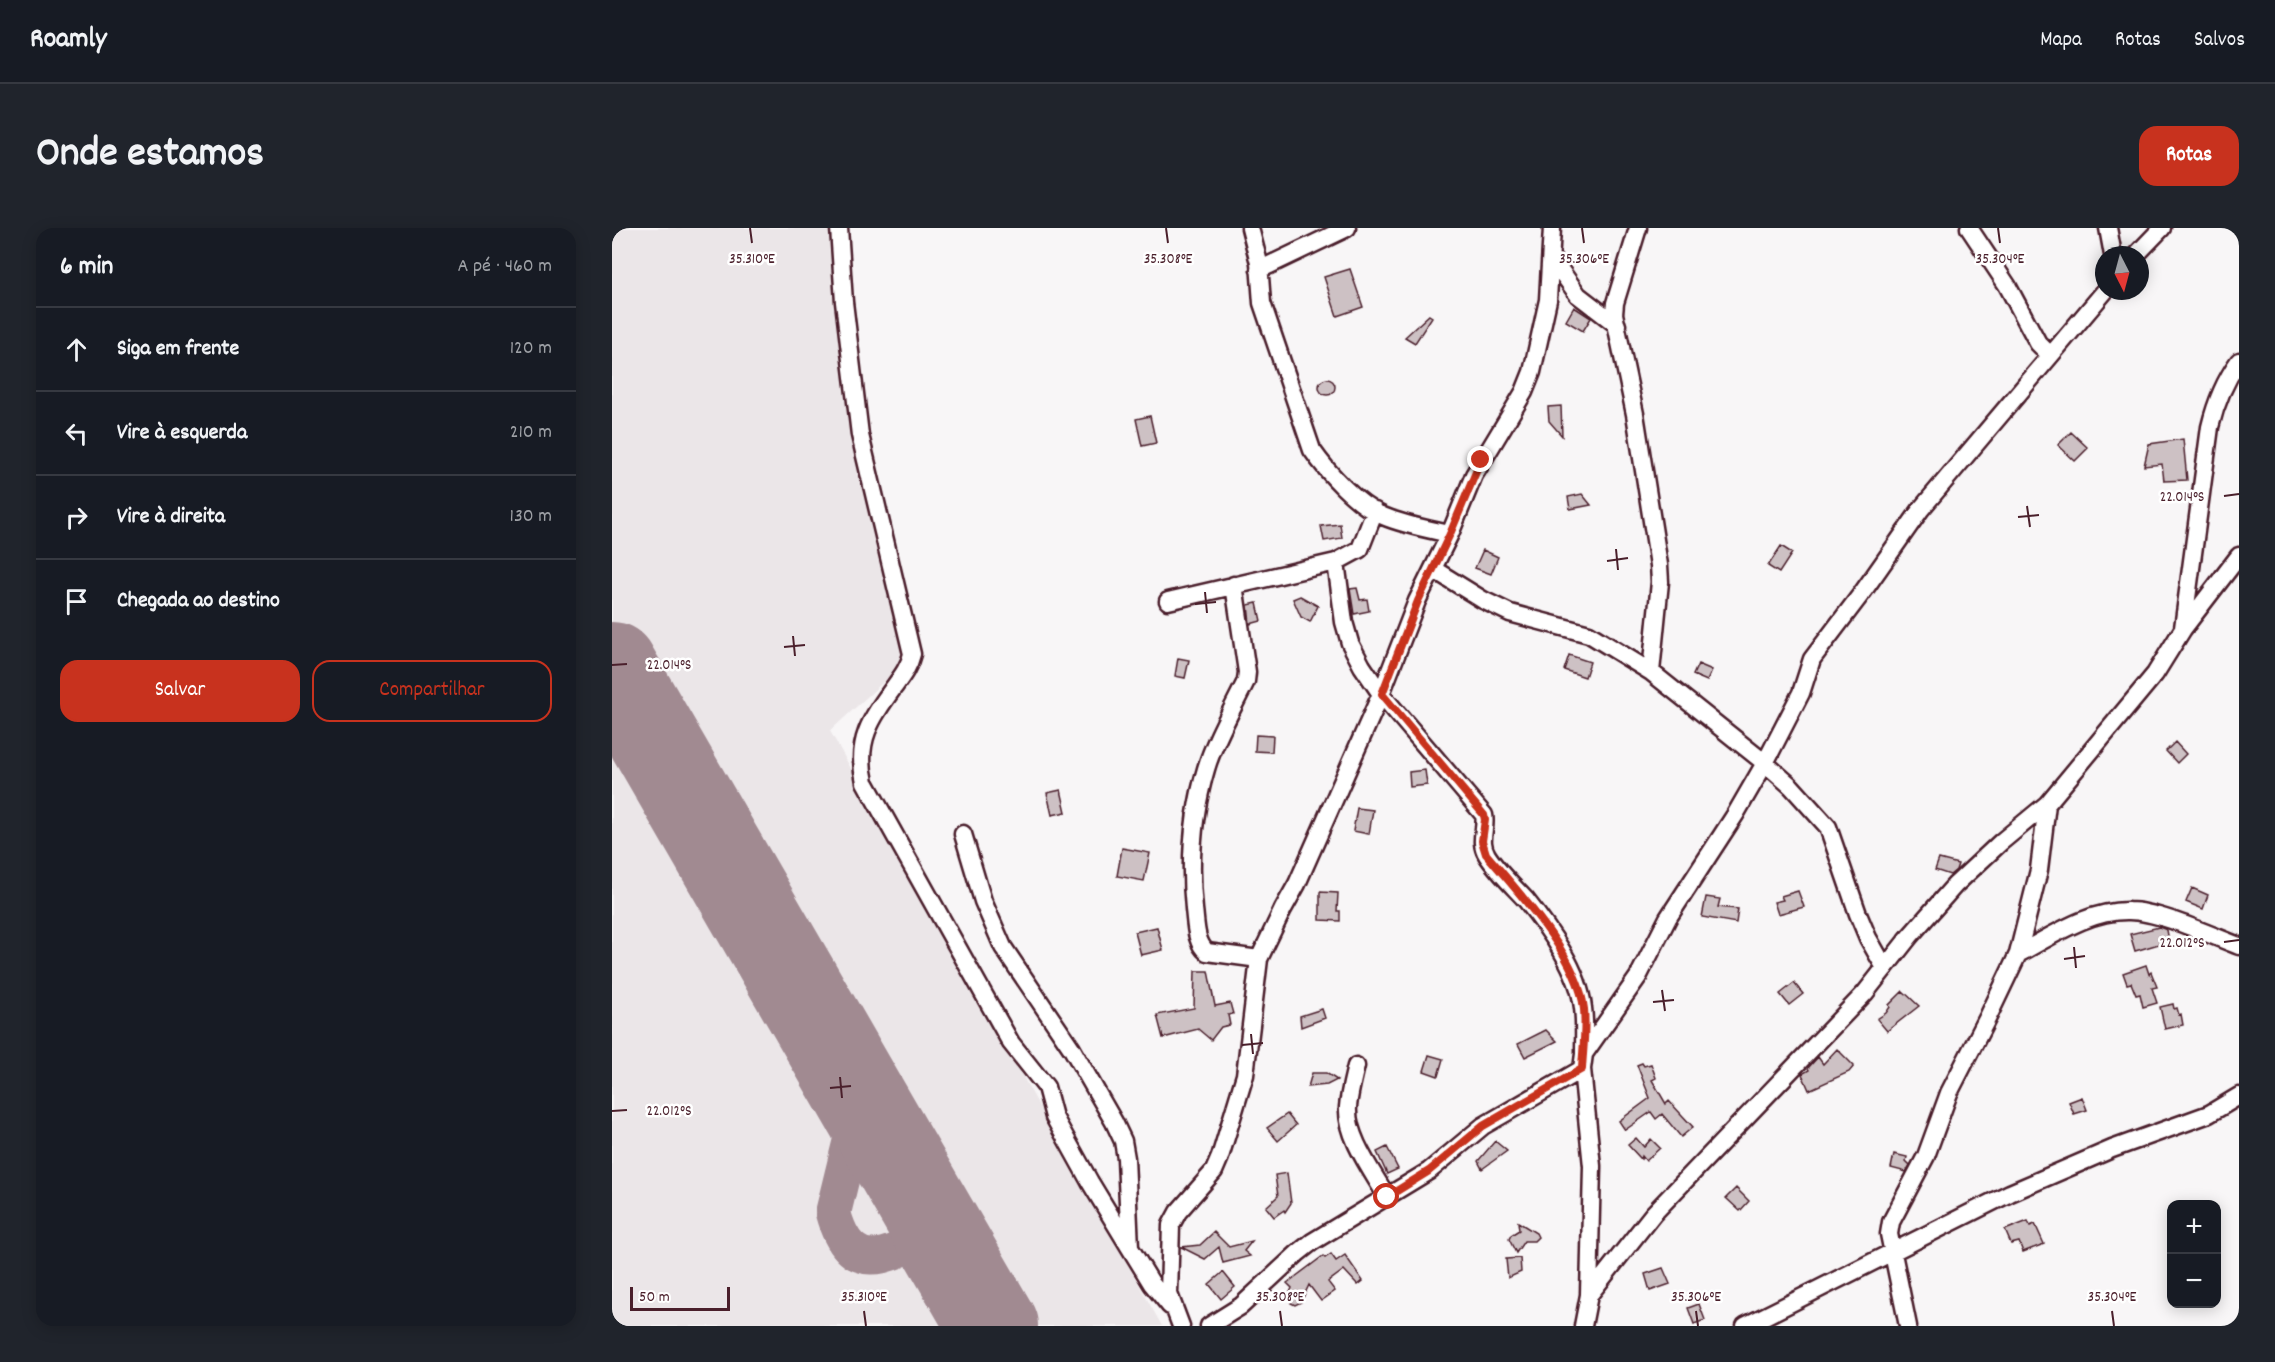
<!DOCTYPE html>
<html lang="pt">
<meta charset="utf-8">
<style>
:root{--surface:#171b24;--page:#20242c;--text:#f1f3f6;--muted:#9ea1a6;--line:#363941;--accent:#c8321e}
body{margin:0;font-family:Dekko,sans-serif;background:var(--page);color:var(--text)}
.controls{position:absolute;right:18px;bottom:18px;display:grid;overflow:hidden;border-radius:12px;box-shadow:0 3px 15px #0003}
.controls button{width:54px;height:54px;display:grid;place-items:center;padding:0;border:0;border-bottom:2px solid var(--line);background:var(--surface);color:var(--text);font:30px sans-serif}
.compass{position:absolute;left:1483px;top:18px;width:54px;height:54px;border-radius:50%;background:var(--surface);box-shadow:0 3px 15px #0003;rotate:174deg}
.scale{position:absolute;left:18px;bottom:15px;width:100px;box-sizing:border-box;padding-left:6px;border:3px solid #4a1f2b;border-top:0;font-size:16px;line-height:21px;white-space:nowrap;color:#4a1f2b;-webkit-text-stroke:4px #fff;paint-order:stroke}
.stop{position:absolute;width:18px;height:18px;margin:-14px;border:4px solid #c8321e;border-radius:50%;background:#fff}
.stop.end{background:#c8321e;border-color:#fff;box-shadow:0 2px 6px #0008}
.list{margin:0;padding:0;list-style:none}
h2{display:flex;justify-content:space-between;align-items:center;height:78px;margin:0;padding:0 24px;font-size:26px}
h2 small{font-size:20px;font-weight:400;color:var(--muted)}
.list li{display:grid;grid-template-columns:39px 1fr auto;gap:18px;align-items:center;box-sizing:border-box;height:84px;padding:0 24px;border-top:2px solid var(--line)}
.list b{display:block;font-size:22px;white-space:nowrap}
.list em{font-size:20px;font-style:normal;color:var(--muted)}
.actions{display:flex;gap:12px;padding:18px 24px}
.actions a{flex:1;padding:14px 0;border:2px solid var(--accent);border-radius:18px;text-align:center;font-size:21px;color:var(--accent)}
.actions .main{background:var(--accent);color:#fff}
.icon{flex:none;width:33px;height:33px;fill:none;stroke:currentColor;stroke-width:2;stroke-linecap:round;stroke-linejoin:round}
.map{position:relative;flex:none;width:1627px;height:1098px;overflow:hidden;border-radius:18px}
header{display:flex;align-items:center;gap:36px;box-sizing:border-box;height:84px;padding:0 30px;background:var(--surface);border-bottom:2px solid var(--line)}
header strong{font-size:28px}
nav{display:flex;gap:33px;margin-inline-start:auto;font-size:21px}
.intro{display:flex;align-items:center;justify-content:space-between;box-sizing:border-box;height:144px;padding:0 36px}
h1{margin:0;font-size:42px}
.button{padding:15px 27px;border-radius:18px;background:var(--accent);color:#fff;font-size:21px;font-weight:700}
main{display:flex;gap:36px;padding:0 36px}
aside{flex:1;background:var(--surface);border-radius:18px;box-shadow:0 3px 15px #0003}
.map>svg:first-child{display:block}
.built{fill:#ebe6e8}
.lines{fill:none;stroke-linecap:round;stroke-linejoin:round}
.taxiway{stroke:#a18a91;stroke-width:36}
.runway{stroke:#a18a91;stroke-width:90}
.building{fill:#cdc1c4;stroke:#4a1f2b;stroke-width:1.5}
.minor-casing{stroke:#4a1f2b;stroke-width:21}
.minor{stroke:#fff;stroke-width:16}
.route{stroke:#c8321e;stroke-width:8}
.ticks{fill:none;stroke:#4a1f2b;stroke-width:2}
.ticks-label{font-size:15px;text-anchor:middle;fill:#4a1f2b;stroke:#fff;stroke-width:5;stroke-linejoin:round;paint-order:stroke}
</style>
<header>
<strong>Roamly</strong>
<nav><a>Mapa</a><a>Rotas</a><a>Salvos</a></nav>
</header>
<div class="intro"><h1>Onde estamos</h1><a class="button">Rotas</a></div>
<main>
<aside>
<h2>6 min<small>A pé · 460 m</small></h2>
<ul class="list">
<li><svg class="icon" aria-label="ahead" viewBox="0 0 24 24"><path d="M12 20V5M6 11l6-6 6 6"/></svg><div><b>Siga em frente</b></div><em>120 m</em></li>
<li><svg class="icon" aria-label="left" viewBox="0 0 24 24"><path d="M17 20v-9H6M10 6l-5 5 5 5"/></svg><div><b>Vire à esquerda</b></div><em>210 m</em></li>
<li><svg class="icon" aria-label="right" viewBox="0 0 24 24"><path d="M7 20v-9h11M14 6l5 5-5 5"/></svg><div><b>Vire à direita</b></div><em>130 m</em></li>
<li><svg class="icon" aria-label="arrive" viewBox="0 0 24 24"><path d="M6 21V4h12l-3 4 3 4H6"/></svg><div><b>Chegada ao destino</b></div></li>
</ul>
<div class="actions"><a class="main">Salvar</a><a>Compartilhar</a></div>
</aside>
<div class="map">
<svg width="1627" height="1098" viewBox="0 0 1627 1098">
<rect width="100%" height="100%" fill="#f8f6f7"/>
<filter id="ink" filterUnits="userSpaceOnUse"><feTurbulence type="fractalNoise" baseFrequency=".0167" numOctaves="2"/><feDisplacementMap in="SourceGraphic" scale="12" xChannelSelector="R" yChannelSelector="G"/><feConvolveMatrix kernelMatrix="1 2 1 2 8 2 1 2 1" color-interpolation-filters="sRGB"/></filter>
<g filter="url(#ink)">
<path class="built" d="M0,0H221L272,319L293,434L218,503L550,1098H0Z"/>
<g class="lines">
<path class="taxiway" d="M246,865L244,891L221,985C240,1055 281,1025 325,1002"/>
<path class="runway" d="M0,439L381,1098"/>
</g>
<path class="building" d="M738,41L751,79L725,88L712,49Z
M962,79L979,90L971,103L954,93Z
M817,87L820,89L803,115L793,109Z
M707 159a8 8 0 1 1 16 0a8 8 0 1 1-16 0Z
M949,178L950,208L937,193L936,179Z
M538,188L544,215L530,218L524,191Z
M1459,204L1476,220L1463,233L1446,217Z
M1571,211L1575,252L1552,253L1550,236L1532,238L1537,216Z
M970,266L979,277L958,281L956,269Z
M728,296L730,310L712,313L709,298Z
M1169,318L1180,325L1167,345L1156,338Z
M871,322L886,329L879,346L863,340Z
M745,360L748,372L755,371L757,383L742,386L738,361Z
M688,368L706,378L698,394L689,389L681,371Z
M645,375L649,393L638,396L636,377Z
M957,427L978,434L973,449L952,442Z
M566,430L577,432L573,450L563,448Z
M1086,436L1100,442L1095,453L1081,447Z
M644,507L661,508L660,524L643,523Z
M1563,514L1574,526L1565,535L1554,523Z
M813,542L815,557L798,559L797,544Z
M449,562L454,584L440,587L435,565Z
M745,580L761,582L757,606L741,603Z
M510,620L538,625L532,653L505,648Z
M1327,631L1346,636L1344,642L1338,647L1323,642Z
M1580,660L1596,667L1591,681L1574,674Z
M1186,663L1192,679L1166,686L1162,674L1171,672L1169,668Z
M708,664L726,665L725,683H728V693L708,692Z
M1094,669L1108,671L1106,679L1126,681L1124,695L1090,689Z
M545,699L551,722L529,727L523,704Z
M1547,699L1555,702L1557,713L1523,723L1518,706Z
M1534,737L1537,746L1539,744L1545,759L1540,760L1545,775L1531,779L1528,766L1524,767L1519,755L1515,756L1511,745Z
M583,743H596L603,778L618,775L621,786L616,787L618,797L609,799L599,812L586,801L551,810L545,787L582,780Z
M1182,755L1191,766L1177,777L1168,766Z
M1291,763L1307,778L1275,803L1265,791L1274,785L1278,779L1277,777Z
M1561,776L1562,781L1565,780L1567,787L1569,786L1571,797L1553,801L1548,779Z
M710,781L713,790L689,799L688,788Z
M934,802L945,813L913,829L906,816Z
M1225,821L1242,838L1237,844L1197,862L1190,846L1197,842L1196,840L1206,829L1211,836Z
M817,827L831,831L826,848L812,843Z
M1030,835L1032,838L1039,836L1044,850L1040,852L1054,876L1057,873L1081,899L1069,909L1050,886L1044,891L1039,884L1013,902L1007,893L1038,870L1025,837Z
M700,845H714L725,852L715,857L696,859Z
M1470,869L1475,882L1462,886L1457,874Z
M675,886L684,897L666,913L655,900Z
M1024,910L1032,919L1039,911L1048,920L1034,933L1030,928L1029,931L1016,917Z
M883,913L895,923L870,941L866,933Z
M775,919L786,941L775,946L765,924Z
M1282,926L1295,929L1294,933L1298,937L1294,944L1279,940Z
M675,945L679,975L673,984L672,982L662,989L654,979L666,968L663,947Z
M1124,960L1137,973L1128,983L1114,970Z
M1416,993L1418,998L1423,996L1432,1016L1411,1024L1407,1014L1399,1016L1393,1002Z
M906,994L924,1005L926,1009L922,1013H912L904,1025L897,1011L899,1007L907,1002Z
M602,1004L617,1019L640,1013L632,1023L638,1028L611,1035L607,1019L593,1031L569,1019L588,1017Z
M719,1026L724,1033L733,1027L751,1053L746,1057L732,1042L716,1054L723,1063L709,1073L697,1057L689,1074L683,1077L679,1075L676,1069L680,1060L675,1055L711,1028L713,1030Z
M908,1030L909,1044L896,1050L894,1031Z
M1051,1040L1058,1056L1038,1063L1033,1046Z
M611,1044L623,1059L609,1071L597,1056Z
M1087,1076L1093,1092L1082,1096L1076,1080Z"/>
<g class="lines">
<g class="minor-casing">
<path id="minor" d="M227,0L232,74L248,207L300,426C297,439 290,448 282,459C259,491 243,513 253,554L399,815L434,859L442,889L478,954L518,1020
M638,0L647,35L650,75L700,222C716,245 745,277 771,288C792,297 815,301 838,306
M1026,0L1003,75L1002,86L1023,186L1047,337L1048,354L1039,444
M1357,0L1395,57L1426,115L1437,126
M1496,0L1501,27
M1524,27L1550,0
M939,29L966,67L1005,97
M647,42L735,0
M724,334L732,394L738,415L750,438L769,466L872,587C875,601 866,612 875,627C885,643 901,658 914,672C937,701 967,742 971,780C973,795 972,811 972,826
M821,341L871,372L898,385L977,406L1039,444L1153,535L1179,558L1216,599L1246,686L1256,710L1273,740
M622,357L635,444L634,453C621,480 602,513 594,541C580,588 577,632 582,681C584,695 583,714 595,724L647,731
M556,373L724,334L748,321L763,283
M1571,400L1598,199C1604,174 1612,154 1627,133
M1435,576L1543,446L1571,401L1627,328
M351,606L371,673L391,719L460,821L502,894L511,913L514,930L518,1020L540,1056L558,1078
M1406,726C1440,708 1477,682 1517,683C1546,683 1598,707 1627,718
M744,838C741,851 737,866 736,879C734,909 761,944 775,969
M977,1067L980,938L970,841L972,826L1026,749L1056,690L1123,587L1153,535L1189,465L1200,431L1250,365L1309,281L1493,63
M569,1098L557,1066L559,997L566,984L602,943L608,929L633,847L647,731L671,681L685,656L769,466L805,373L838,306L862,247L912,164L920,144L936,72L940,0
M597,1098L629,1078L686,1025L700,1014L817,943L871,898L970,841
M971,1098L977,1067L1041,986L1253,765L1298,708L1343,657L1389,614L1435,576L1427,642L1406,726L1376,789L1337,865L1314,928L1279,994L1277,1006L1296,1098
M1133,1098L1398,965L1500,921L1597,886L1627,868"/>
</g>
<use href="#minor" class="minor"/>
</g>
</g>
<g class="lines" filter="url(#ink)">
<path class="route" d="M775,969L817,943L871,898L970,841C971,821 974,801 972,781C966,728 908,666 874,626L870,613L873,592L872,587L770,466L806,373L838,306L869,232"/>
</g>
<path class="ticks" d="M138,0L140,15M554,0L556,15M970,0L972,15M1386,0L1388,15M1612,268L1627,266M1415,278L1418,299M1406,289L1427,287M1004,321L1006,342M995,333L1016,330M593,364L595,385M583,376L604,374M181,408L183,428M172,419L193,417M0,437L15,436M1612,714L1627,712M1462,719L1464,740M1452,731L1473,728M1050,762L1053,783M1041,774L1062,772M639,806L641,826M630,817L651,815M228,849L230,870M218,860L239,858M0,883L15,882M252,1083L254,1098M668,1083L670,1098M1084,1083L1086,1098M1500,1083L1502,1098"/>
<g class="ticks-label">
<text x="140" y="35">35.310°E</text>
<text x="556" y="35">35.308°E</text>
<text x="972" y="35">35.306°E</text>
<text x="1388" y="35">35.304°E</text>
<text x="1570" y="273">22.014°S</text>
<text x="57" y="441">22.014°S</text>
<text x="1570" y="719">22.012°S</text>
<text x="57" y="887">22.012°S</text>
<text x="252" y="1073">35.310°E</text>
<text x="668" y="1073">35.308°E</text>
<text x="1084" y="1073">35.306°E</text>
<text x="1500" y="1073">35.304°E</text>
</g>
</svg>
<div class="controls">
<button>+</button>
<button>−</button>
</div>
<svg class="compass" viewBox="-18 -18 36 36"><path d="M0-13l5 13h-10z" fill="#e53935"/><path d="M0 13l5-13h-10z" fill="#9ea1a6"/></svg>
<div class="scale">50 m</div>
<div class="stop" style="left:775px;top:969px"></div>
<div class="stop end" style="left:869px;top:232px"></div>
</div>
</main>
